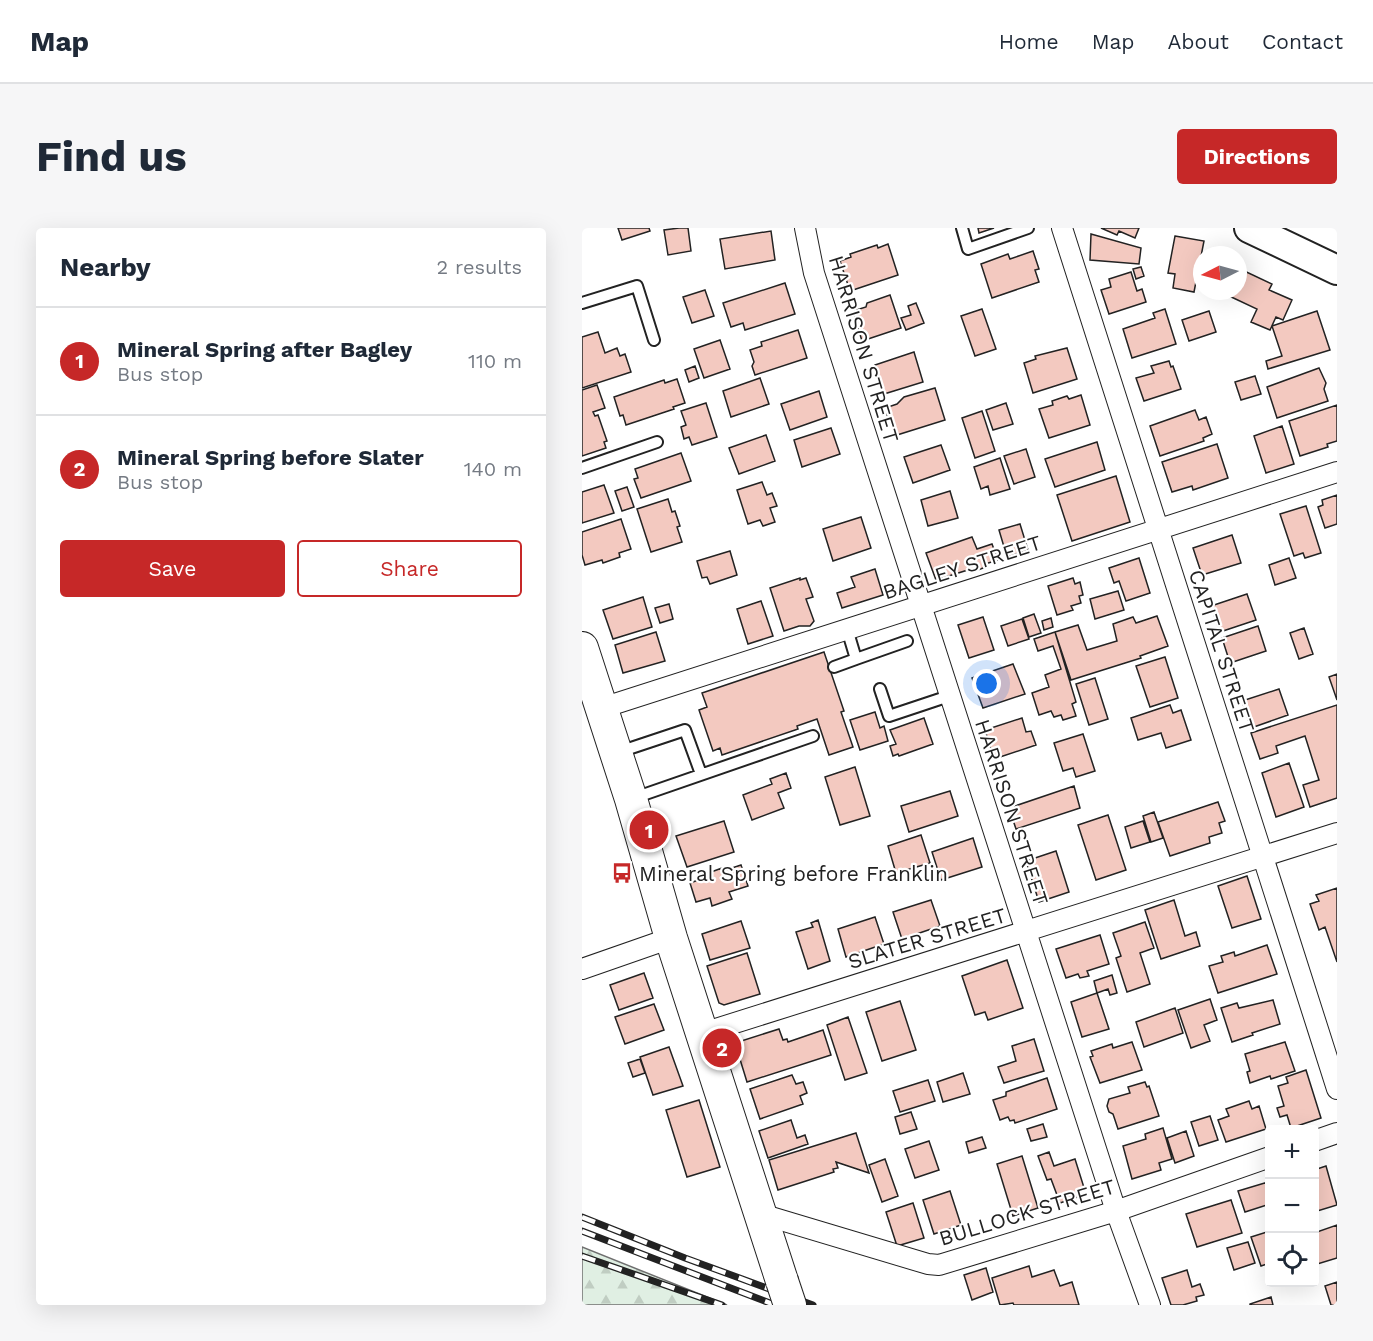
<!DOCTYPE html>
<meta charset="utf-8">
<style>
:root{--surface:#fff;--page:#f6f6f7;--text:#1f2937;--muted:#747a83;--line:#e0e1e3;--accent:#c62828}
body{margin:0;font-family:"Work Sans",sans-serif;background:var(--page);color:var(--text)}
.controls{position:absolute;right:18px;bottom:18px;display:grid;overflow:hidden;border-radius:6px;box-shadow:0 6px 24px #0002}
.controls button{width:54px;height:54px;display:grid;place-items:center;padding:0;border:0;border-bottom:2px solid var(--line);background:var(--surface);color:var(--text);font:30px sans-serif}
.compass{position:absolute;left:611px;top:18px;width:54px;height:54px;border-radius:50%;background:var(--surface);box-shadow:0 6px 24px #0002;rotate:264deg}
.you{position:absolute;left:405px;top:456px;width:21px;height:21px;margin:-15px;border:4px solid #fff;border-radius:50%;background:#1a73e8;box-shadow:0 0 0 9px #1a73e833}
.badge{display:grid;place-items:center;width:39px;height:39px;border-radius:50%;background:var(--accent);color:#fff;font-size:20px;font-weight:700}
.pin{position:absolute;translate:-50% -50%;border:3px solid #fff;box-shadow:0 2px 6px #0006}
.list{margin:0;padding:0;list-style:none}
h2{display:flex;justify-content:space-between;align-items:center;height:78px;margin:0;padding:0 24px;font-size:26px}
h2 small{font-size:20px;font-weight:400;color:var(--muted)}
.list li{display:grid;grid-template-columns:39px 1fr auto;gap:18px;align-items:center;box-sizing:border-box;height:108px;padding:0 24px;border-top:2px solid var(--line)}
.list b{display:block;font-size:22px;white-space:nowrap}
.list p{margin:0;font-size:20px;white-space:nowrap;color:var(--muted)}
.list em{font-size:20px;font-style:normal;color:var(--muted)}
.actions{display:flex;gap:12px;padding:18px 24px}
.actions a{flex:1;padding:14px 0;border:2px solid var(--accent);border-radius:6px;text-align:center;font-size:21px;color:var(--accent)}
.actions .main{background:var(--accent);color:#fff}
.icon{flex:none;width:33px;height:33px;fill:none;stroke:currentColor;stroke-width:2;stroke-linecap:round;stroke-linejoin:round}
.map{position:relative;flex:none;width:755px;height:1077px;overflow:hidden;border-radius:6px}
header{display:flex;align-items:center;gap:36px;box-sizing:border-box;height:84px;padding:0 30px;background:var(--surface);border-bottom:2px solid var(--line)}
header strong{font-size:28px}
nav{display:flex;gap:33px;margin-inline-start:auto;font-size:21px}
.intro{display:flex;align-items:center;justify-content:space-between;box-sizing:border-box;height:144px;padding:0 36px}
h1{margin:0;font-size:42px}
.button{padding:15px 27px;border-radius:6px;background:var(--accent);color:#fff;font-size:21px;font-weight:700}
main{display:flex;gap:36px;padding:0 36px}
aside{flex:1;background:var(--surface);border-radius:6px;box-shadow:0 6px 24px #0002}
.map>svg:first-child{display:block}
.forest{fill:url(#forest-firs);stroke:#6f6f6f;stroke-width:1.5}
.building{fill:#f3c9c0;stroke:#222;stroke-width:1.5}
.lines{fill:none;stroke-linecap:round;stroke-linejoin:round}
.lane-casing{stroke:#222;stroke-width:14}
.street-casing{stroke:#222;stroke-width:22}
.secondary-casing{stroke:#222;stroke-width:32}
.primary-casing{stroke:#222;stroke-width:34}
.lane{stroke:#fff;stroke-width:10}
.street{stroke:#fff;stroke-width:20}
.secondary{stroke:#fff;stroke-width:28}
.primary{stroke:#fff;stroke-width:32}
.rail-casing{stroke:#222;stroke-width:7}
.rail{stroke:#fff;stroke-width:4.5;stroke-dasharray:14;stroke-linecap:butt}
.primary-bridge-casing{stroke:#222;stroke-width:34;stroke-linecap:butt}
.primary-bridge{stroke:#fff;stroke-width:32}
.labels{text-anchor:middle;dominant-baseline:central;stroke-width:4.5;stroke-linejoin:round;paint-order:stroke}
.street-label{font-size:21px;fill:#222;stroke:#fff}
.poi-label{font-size:21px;fill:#222;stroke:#fff;text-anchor:start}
</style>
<header>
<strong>Map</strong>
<nav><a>Home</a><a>Map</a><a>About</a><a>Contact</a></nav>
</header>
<div class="intro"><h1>Find us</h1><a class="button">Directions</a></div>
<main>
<aside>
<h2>Nearby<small>2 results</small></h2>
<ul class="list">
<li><span class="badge">1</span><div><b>Mineral Spring after Bagley</b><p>Bus stop</p></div><em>110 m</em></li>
<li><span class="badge">2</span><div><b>Mineral Spring before Slater</b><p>Bus stop</p></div><em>140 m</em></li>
</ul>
<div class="actions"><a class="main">Save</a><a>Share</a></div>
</aside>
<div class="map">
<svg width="755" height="1077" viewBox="0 0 755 1077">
<defs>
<pattern id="forest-firs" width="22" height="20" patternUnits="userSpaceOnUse" patternTransform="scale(1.5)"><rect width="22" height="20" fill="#e0efe3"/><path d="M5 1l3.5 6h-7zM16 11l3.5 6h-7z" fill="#c0cdc2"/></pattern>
</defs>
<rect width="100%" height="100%" fill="#fff"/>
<path class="forest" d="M0,1019L145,1077H0Z"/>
<path class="building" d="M36,0H67L68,3L40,12Z
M97,0H106L109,23L86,27L82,2Z
M396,0H412L397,5Z
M519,0H557L553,10L537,3L535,7Z
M189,3L193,32L143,41L138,11Z
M509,6L559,20L557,36L508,32Z
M593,8L622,13L612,64L591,60L593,46L586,45Z
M306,16L316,47L268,63L258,33L269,29L268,26L295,17L296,20Z
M451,23L457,41L453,42L457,54L410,70L399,36L426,26L428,31Z
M559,39L562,48L554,51L551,41Z
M656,40L690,56L687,62L710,72L701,92L694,89L688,102L669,94L675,81L643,66L644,63H656Z
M549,44L555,63L560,61L564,74L527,86L519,62L529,59L527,51Z
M203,55L213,86L163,102L161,95L149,99L141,75Z
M123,62L132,88L110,95L101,69Z
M308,67L319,100L280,113L271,83L284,79L285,75Z
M334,75L342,95L324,102L319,90L329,87L326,78Z
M400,81L414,121L393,128L379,88Z
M583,81L594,116L550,130L541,101L573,90L571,85Z
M627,83L634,104L607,113L600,92Z
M735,83L748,122L686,141L684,133L700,128L690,98Z
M216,102L225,130L173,147L170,138L172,134L168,122L180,118L179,114Z
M16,104L23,125L35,120L38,128L43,126L49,144L0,160V109Z
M138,112L148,141L122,150L112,121Z
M485,120L495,151L451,165L442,135L454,131L453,128Z
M332,124L341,154L302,166L293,137Z
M587,133L589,139L591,138L599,161L562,173L554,150L572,145L569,138Z
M113,138L117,150L107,154L103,142Z
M737,140L744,155L742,161L746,173L695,190L685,159Z
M673,148L679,166L659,172L653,154Z
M178,150L187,176L149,189L141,163Z
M95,151L103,175L91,179L92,181L44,197L41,187L38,188L32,169L82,152L83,155Z
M15,157L23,180L11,184L13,188L16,187L25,213L22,214L24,220L0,228V162Z
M353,160L363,192L315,207L311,194L307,192L304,184L306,179L315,176L322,169Z
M237,163L245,189L208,202L199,176Z
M499,167L508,197L467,210L457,181L471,177L470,173L485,168L487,171Z
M124,175L135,209L110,217L107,209L102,211L99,199L104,197L99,183Z
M424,175L431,196L411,202L404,182Z
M755,177V213L745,216L746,219L718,228L707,193Z
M613,182L617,192L624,189L630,206L621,210L622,213L578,228L568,198Z
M400,183L413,223L393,230L380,190Z
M700,198L712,236L684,245L672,208Z
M249,200L258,226L220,239L212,212Z
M184,207L193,233L157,246L147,220Z
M515,214L523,242L473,259L463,231Z
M635,216L646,250L611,262L610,258L590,264L580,234Z
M359,217L368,242L331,255L322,229Z
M444,221L453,249L432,256L422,228Z
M99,225L109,253L59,270L52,251L56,250L53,241Z
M418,230L428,261L408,267L406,258L399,261L392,239Z
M534,248L548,294L490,313L475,267Z
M180,254L185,267L190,265L195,278L188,280L193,294L181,298L178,292L166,296L155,262Z
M22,257L32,285L0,295V264Z
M45,259L52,279L40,283L33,263Z
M368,263L376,290L346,298L339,272Z
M755,267V296L743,300L736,279L741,277L740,272Z
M86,271L90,284L93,283L98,298L95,299L100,314L69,324L55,281Z
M724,278L739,325L723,330L721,325L712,328L698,286Z
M279,289L289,320L251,333L241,301Z
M39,291L49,321L37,325L38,329L21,335L20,332L3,337L0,327V304Z
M438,296L446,322L425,329L417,302Z
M650,307L659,335L620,347L611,320Z
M390,309L395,321L410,316L416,332L403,336L404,339L390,344L389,341L354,352L344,325Z
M148,323L155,347L128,356L125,349L120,350L115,333Z
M557,330L568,365L544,373L537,353L532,355L527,340Z
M707,330L714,350L693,357L687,337Z
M293,341L301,367L260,380L255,365L273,359L269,349Z
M218,350V352L224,350L231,369L224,371L232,393L228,398H217L202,403L188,360Z
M491,350L493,356L498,354L501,367L497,368L499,375L489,378L491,382L475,387L466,358Z
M536,363L542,382L513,391L508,371Z
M665,366L674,392L638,404L629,378Z
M61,369L70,399L31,411L21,382Z
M179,373L191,408L166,416L155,381Z
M87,376L91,391L78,395L73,380Z
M452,386L459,405L447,409L441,390Z
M575,388L586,418L558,428L559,430L489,452L473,404L496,397L505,422L535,413L531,396L551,389L554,395Z
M401,389L412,422L387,430L376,397Z
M469,390L471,399L462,402L460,393Z
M440,391L447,411L426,418L419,398Z
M676,398L684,423L648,435L640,410Z
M722,400L731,426L717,431L708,405Z
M74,404L83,433L41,445L33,417Z
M473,404L494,474L490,476L494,488L481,492L479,487L472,489L469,483L457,487L450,465L467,459L463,447L479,441L471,418L456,423L452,411Z
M242,424L262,483L259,484L271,519L247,527L235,491L215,498L216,501L140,527L138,520L131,523L117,482L125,479L120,465Z
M583,429L596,470L568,479L554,438Z
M431,436L443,466L401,480L390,450Z
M755,446V472L747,449Z
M513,450L526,491L507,497L494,456Z
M697,461L706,487L669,500L660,473Z
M588,477L591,485L599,482L609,512L584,520L579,505L556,512L549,490Z
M755,477V570L728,579L721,557L737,552L723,508L694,518L696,525L678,531L669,505Z
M293,484L298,500L302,498L306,513L278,522L268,492Z
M342,490L351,516L317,528L316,526L311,528L308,518L314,516L308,502Z
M440,490L444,504L449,503L454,517L412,531L403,502Z
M501,506L513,543L494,549L491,540L481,543L472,515Z
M707,535L722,579L694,589L680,545Z
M273,539L288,588L258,597L243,549Z
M204,545L209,560L196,565L202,580L170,592L161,567L190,556L188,551Z
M492,558L498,580L434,601L427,580Z
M368,563L376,588L327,604L319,578Z
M636,574L643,593L637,595L640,605L627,609L628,615L588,628L576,594Z
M572,584L581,610L569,614L561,588Z
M526,587L544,642L514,652L496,597Z
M142,593L152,624L105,639L94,608Z
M561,593L568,614L549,620L543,599Z
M339,607L348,635L314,645L306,618Z
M391,610L400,639L359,652L350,624Z
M474,623L487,664L457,674L444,633Z
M159,637L166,658L147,664L150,671L130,678L128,670L114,674L108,655L122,650L121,647L140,640L141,643Z
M665,648L679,691L650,700L636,658Z
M755,660V734L743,699L737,702L728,676L737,673L734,667Z
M349,672L358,698L320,711L311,684Z
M592,672L603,708L614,704L618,718L579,731L563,682Z
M293,689L302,716L264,729L256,701Z
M236,692L248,733L226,741L214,704L231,699L229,695Z
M159,693L168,720L128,732L120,706Z
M563,694L572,720L558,725L568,756L545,764L534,730L539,728L531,705Z
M518,707L527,736L505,743L507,748L498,750L496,746L484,750L474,721Z
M685,717L695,746L636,765L627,738L641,734L639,728L652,724L653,728Z
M165,725L178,766L142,777L137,775L125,738Z
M425,732L441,780L406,792L403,784L393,787L380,748Z
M62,745L71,770L37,782L28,757Z
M530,747L535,765L528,767L526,761L515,765L512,753Z
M515,765L527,801L500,809L489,774Z
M628,771L635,792L622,797L628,813L609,820L596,782Z
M691,772L698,796L670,805L671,807L650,814L639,780L655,775L657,780Z
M318,773L334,822L300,833L284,784Z
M72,776L82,802L43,816L33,789Z
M593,780L601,805L562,819L554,794Z
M266,789L285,845L263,852L245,797Z
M197,801L201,812L205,811L206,814L241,802L249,827L165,854L153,815Z
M452,811L462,843L422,855L416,839L434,833L430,818Z
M550,814L560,842L518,855L508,829L511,828L509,823L530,816L531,820Z
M703,814L713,843L689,851L688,848L668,855L665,844L668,843L663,826Z
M87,819L101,858L71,867L58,829Z
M58,831L63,845L51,849L46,835Z
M724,842L739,890L709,900L705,887L698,889L695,880L702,878L696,858L706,855L704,849Z
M381,845L388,866L361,874L355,854Z
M210,847L214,856L221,854L225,865L218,868L221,876L178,891L168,861Z
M465,850L475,881L433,895L432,892L428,893L426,889L418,892L411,872L424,868V864Z
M346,852L353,873L318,884L311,863Z
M563,854L565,859L567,858L577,888L536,901L531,886L527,884L525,878L527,871L548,865L546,859Z
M117,872L138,939L105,949L84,882Z
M667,873L670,881L677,878L684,901L644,914L636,892L647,888L644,881Z
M329,884L335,901L318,906L313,889Z
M628,888L636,912L617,918L609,894Z
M209,892L215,910L223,907L226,916L186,930L177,903Z
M461,896L465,909L449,913L445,901Z
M581,900L590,931L577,935L579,942L550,951L541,918L564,911L563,906Z
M604,903L612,928L593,935L585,910Z
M274,905L287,945L254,934L256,940L251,941L252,944L196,962L187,932Z
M400,909L404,920L387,925L384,914Z
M347,913L357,942L333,950L323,921Z
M467,924L472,938L493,931L504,966L478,975L469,951L465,952L456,928Z
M440,928L456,980L431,988L415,936Z
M303,931L316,968L300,974L287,937Z
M744,938L755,977L732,984V942Z
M686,954L688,976L663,984L656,963Z
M368,963L379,997L352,1006L341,972Z
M649,972L660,1005L615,1019L604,986Z
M331,975L342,1010L315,1018L304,984Z
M755,997V1030L732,1037V1005Z
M688,1003V1035L679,1038L669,1009Z
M666,1014L673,1035L652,1042L645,1020Z
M447,1038L450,1049L472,1042L478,1058L490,1054L497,1077H432L431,1075L418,1077L410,1050Z
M404,1040L411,1064L390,1072L382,1047Z
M605,1042L610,1059L618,1056L622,1067L614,1069L615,1073L601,1077H589L580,1050Z
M755,1054V1077H749L743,1058Z
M689,1069L691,1077H668V1076Z"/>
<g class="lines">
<g class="lane-casing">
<path id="lane" d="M380,0L386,21L446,0
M0,75L55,58L72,112
M0,240L75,214
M265,401L274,431L325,413
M252,439L274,431
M298,461L307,488L367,468
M37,524L103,502L119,546
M52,570L231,508"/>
</g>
<g class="street-casing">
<path id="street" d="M223,0L232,45L534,983L568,1077
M480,0C570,288 664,574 755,861
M20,480L755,244
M0,741L89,710
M121,805L755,605
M732,913L755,905
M179,986L346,1036L357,1037L534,983L688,929"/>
</g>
<g class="secondary-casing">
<path id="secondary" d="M667,0L755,42"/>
</g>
<g class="primary-casing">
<path id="primary" d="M0,420L49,571L89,710L200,1053"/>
</g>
<use href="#lane" class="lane"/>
<use href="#street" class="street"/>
<use href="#secondary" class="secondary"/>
<use href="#primary" class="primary"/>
<g class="rail-casing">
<path id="rail" d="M0,989L103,1030L231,1077
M0,1003L193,1077
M0,1028L140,1077"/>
</g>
<use href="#rail" class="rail"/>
<g class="primary-bridge-casing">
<path id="primary-bridge" d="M200,1053L208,1077"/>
</g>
<use href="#primary-bridge" class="primary-bridge"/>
</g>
<defs>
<g id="bus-bare" transform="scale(1.62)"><path d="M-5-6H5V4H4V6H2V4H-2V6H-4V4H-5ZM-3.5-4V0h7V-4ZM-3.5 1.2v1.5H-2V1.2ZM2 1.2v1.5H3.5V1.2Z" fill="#c62828" stroke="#fff" stroke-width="2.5" paint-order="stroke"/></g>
</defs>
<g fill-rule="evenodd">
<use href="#bus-bare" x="40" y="645"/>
</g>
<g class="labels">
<g class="street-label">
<text transform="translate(282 121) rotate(73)">HARRISON STREET</text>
<text transform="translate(380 339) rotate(-18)">BAGLEY STREET</text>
<text transform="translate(640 423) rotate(72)">CAPITAL STREET</text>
<text transform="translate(430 584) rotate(72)">HARRISON STREET</text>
<text transform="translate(345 710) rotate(-17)">SLATER STREET</text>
<text transform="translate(445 984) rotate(-17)">BULLOCK STREET</text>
</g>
<g class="poi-label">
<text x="57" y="645">Mineral Spring before Franklin</text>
</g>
</g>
</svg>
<div class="controls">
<button>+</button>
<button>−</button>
<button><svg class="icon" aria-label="locate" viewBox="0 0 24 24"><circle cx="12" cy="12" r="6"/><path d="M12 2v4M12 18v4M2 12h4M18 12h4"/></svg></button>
</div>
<svg class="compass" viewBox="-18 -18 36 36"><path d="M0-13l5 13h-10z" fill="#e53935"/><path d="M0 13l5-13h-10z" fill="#747a83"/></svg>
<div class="you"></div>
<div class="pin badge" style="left:67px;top:602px">1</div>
<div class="pin badge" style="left:140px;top:820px">2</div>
</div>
</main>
